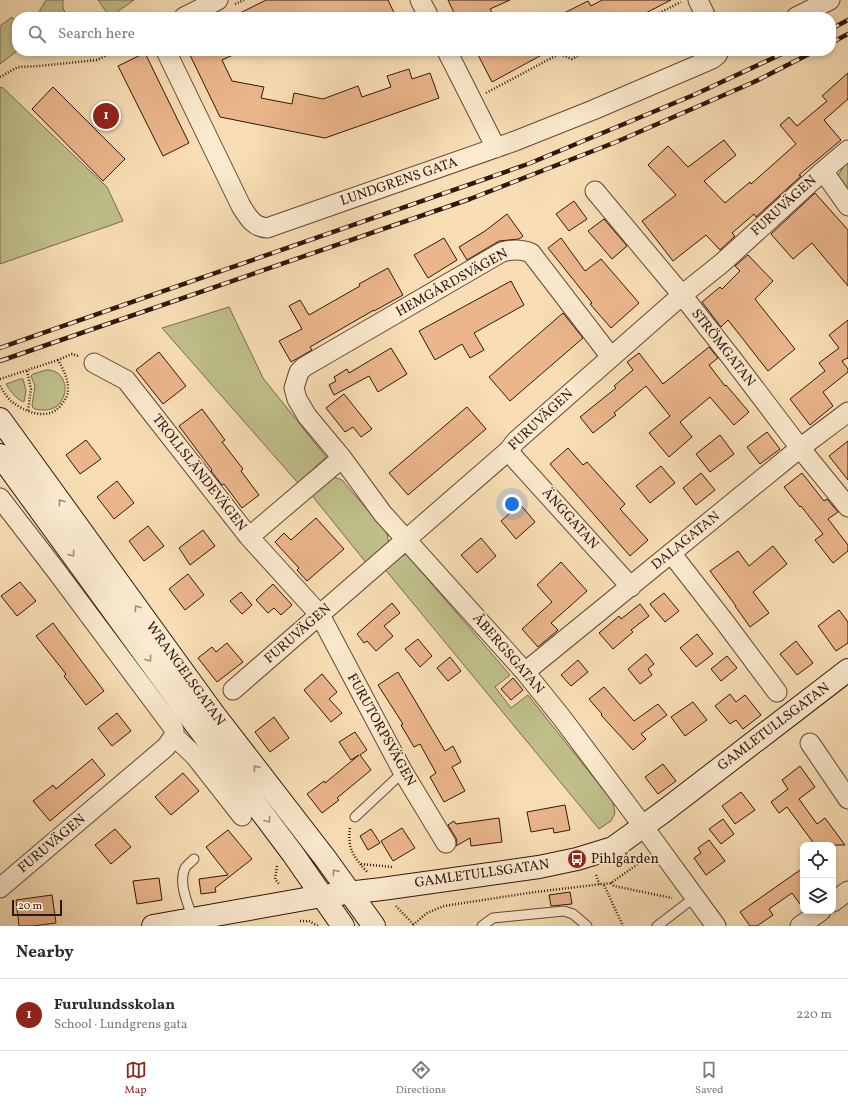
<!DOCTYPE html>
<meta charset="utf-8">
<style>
:root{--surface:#fff;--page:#f7f7f7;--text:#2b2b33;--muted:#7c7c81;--line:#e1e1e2;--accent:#8f2418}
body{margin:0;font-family:Vollkorn,serif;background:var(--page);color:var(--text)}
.controls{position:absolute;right:12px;bottom:12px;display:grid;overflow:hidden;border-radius:8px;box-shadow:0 2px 6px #0003}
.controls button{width:36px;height:36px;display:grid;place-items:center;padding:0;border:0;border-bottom:1px solid var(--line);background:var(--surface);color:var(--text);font:20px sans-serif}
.scale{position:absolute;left:12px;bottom:10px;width:50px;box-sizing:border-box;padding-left:4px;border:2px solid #31160b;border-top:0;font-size:11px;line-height:14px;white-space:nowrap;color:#31160b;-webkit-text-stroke:3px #fbeacf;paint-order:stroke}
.you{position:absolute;left:512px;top:504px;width:14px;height:14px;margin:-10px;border:3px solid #fff;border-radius:50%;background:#1a73e8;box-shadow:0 0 0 6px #1a73e833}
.badge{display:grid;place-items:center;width:26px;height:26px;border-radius:50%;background:var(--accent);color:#fff;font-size:13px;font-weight:700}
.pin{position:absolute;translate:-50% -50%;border:2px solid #fff;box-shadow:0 1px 4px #0006}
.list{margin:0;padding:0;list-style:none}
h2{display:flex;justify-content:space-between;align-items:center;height:52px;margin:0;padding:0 16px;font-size:17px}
h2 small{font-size:13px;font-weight:400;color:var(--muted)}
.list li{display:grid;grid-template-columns:26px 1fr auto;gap:12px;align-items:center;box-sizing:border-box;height:72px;padding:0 16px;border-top:1px solid var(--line)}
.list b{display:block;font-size:15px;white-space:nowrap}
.list p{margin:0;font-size:13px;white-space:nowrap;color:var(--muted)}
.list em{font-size:13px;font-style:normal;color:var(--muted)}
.icon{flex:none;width:22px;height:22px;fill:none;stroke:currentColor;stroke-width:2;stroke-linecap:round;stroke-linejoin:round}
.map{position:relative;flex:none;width:848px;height:926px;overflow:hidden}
.search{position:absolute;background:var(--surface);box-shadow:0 2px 6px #0003;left:12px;right:12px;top:12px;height:44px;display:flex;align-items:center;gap:10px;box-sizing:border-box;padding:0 14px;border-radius:16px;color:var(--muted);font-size:15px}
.sheet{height:124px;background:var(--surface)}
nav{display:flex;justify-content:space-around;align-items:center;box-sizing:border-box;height:56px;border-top:1px solid var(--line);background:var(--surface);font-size:11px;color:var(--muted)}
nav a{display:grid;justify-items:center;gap:2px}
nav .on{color:var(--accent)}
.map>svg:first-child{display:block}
.green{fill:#c0c08b;stroke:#786b4b}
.building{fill:#ecb68c;stroke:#31160b}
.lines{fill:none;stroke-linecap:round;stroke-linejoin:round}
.lane-casing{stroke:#634836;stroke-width:11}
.street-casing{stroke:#634836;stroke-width:21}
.secondary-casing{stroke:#31160b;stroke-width:24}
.path{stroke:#31160b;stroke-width:2.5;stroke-dasharray:1 2;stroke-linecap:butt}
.lane{stroke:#fbeacf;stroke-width:9}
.street{stroke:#fbeacf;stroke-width:19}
.secondary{stroke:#fbeacf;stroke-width:22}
.rail-casing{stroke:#31160b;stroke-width:4.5}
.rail{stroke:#fbeacf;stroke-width:3;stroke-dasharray:9;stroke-linecap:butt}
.oneway{stroke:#a08b77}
.labels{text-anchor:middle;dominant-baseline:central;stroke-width:3.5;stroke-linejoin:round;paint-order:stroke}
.street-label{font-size:14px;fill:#31160b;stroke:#fbeacf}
.poi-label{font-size:14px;fill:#31160b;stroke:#fbeacf;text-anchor:start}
</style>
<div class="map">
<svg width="848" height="926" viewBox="0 0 848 926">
<rect width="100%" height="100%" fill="#f9deb5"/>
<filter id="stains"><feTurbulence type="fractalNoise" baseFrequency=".005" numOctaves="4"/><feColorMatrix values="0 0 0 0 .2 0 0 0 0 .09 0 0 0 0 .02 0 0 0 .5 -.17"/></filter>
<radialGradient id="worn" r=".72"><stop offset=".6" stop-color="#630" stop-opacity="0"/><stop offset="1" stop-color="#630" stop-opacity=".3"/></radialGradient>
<path class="green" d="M46,0H63V8L67,17H39L40,10Z
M98,0H134L110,17Z
M12,17L17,24V51L0,64V26Z
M2,87L107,187L123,221L0,264V88Z
M848,160V196L836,179L845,164Z
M229,307L263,378L326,457L298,483L162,328Z
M46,370C72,369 71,409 45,410C40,410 36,410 33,408L32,405L35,386L31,376L33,374Z
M20,379H23L26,391L24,402C16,399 11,392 6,384Z
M334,477L342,480L387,533L389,545L368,565L310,493L326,479Z
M406,554L510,675L495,687L511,708L528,695L613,802L615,813L611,821L599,829L384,568Z"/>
<path class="building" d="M266,0H388L396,17H232Z
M448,0H510L490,9L494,17H456Z
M602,0H671L638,17H556L588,1L591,6Z
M188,51H242L222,60L232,81L264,87L261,98L292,104L294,93L323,99L358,86L362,97L391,87L387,76L409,69L412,79L430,73L439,98L325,138L220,117Z
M476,51H549L492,82Z
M145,53L189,143L163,156L118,66Z
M848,73V99L824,120L841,140L799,175L801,176L756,217L754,214L732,233L735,236L720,250L706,235L673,261L642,221L676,195L648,165L668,146L688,167L724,140L736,155L704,181L725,203L750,182L751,184L796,144L780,125L789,117L797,126L827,101L822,96Z
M53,87L125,159L103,181L32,109Z
M815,193L848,230V286L812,243L793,259L771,234Z
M574,201L587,219L569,231L556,214Z
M507,214L523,236L519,239L499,241L467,260L459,247L485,231Z
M604,219L627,246L612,259L588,231Z
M444,238L457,260L428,278L414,255Z
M561,238L585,271L601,259L639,303L611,328L590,304L592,303L548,248Z
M748,255L773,281L755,299L795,349L768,371L728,320L721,327L702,302L720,287L722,289L740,271L735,266Z
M388,268L403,295L374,311V310L310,347L312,350L291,362L279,341L302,329L289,306L300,300L309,315L360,286L359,284Z
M511,281L524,305L474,333L484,350L470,358L462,344L435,360L419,331Z
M563,313L583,338L510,401L489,377Z
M848,320V359L847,358L842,361L848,369V372L823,392L833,406L810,425L790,399L825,371L819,363L839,348L829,335Z
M709,347L718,358L709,365L725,386L726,385L749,412L734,425L710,397L680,422L692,437L669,457L649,433L670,416L646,386L614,413L616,415L593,433L580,417L616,388L614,386L633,370L627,362L639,353L663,384Z
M391,348L407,374L378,392L369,376L334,395L329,385L336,381L334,377L347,369L349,373Z
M159,352L186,386L163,404L136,370Z
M344,394L372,429L361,437L353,427L345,432L326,408Z
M467,407L486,429L408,495L389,473Z
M202,409L225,440L222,442L243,469L241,471L259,495L242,508L224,484L222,485L211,471L212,470L179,426Z
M767,432L780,449L760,464L747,447Z
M720,435L734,454L710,472L696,454Z
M86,440L101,459L80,474L66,455Z
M848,441V480L829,456Z
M568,448L583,465L587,462L625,504L620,509L648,540L630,556L550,464Z
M661,466L675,483L650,503L636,486Z
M701,473L715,490L696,505L683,488Z
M802,473L824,501L827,499L838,512L828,519L848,545V551L833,563L815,540L823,534L801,506L800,507L784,487Z
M117,481L134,503L114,519L97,497Z
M520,504L535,522L516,539L501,521Z
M316,518L344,549L307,581L297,570L299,568L275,542L284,533L291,540Z
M148,526L164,546L144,561L129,541Z
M203,530L215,546L190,565L179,548Z
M481,538L496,556L477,573L461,555Z
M773,546L787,564L753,592L769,613L750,627L735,606H736L710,571L738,551L749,566Z
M561,562L587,591L551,623L558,630L538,647L522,629L552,602L537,585Z
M188,574L204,595L185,610L169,589Z
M20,582L36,601L17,616L1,596Z
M273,584L292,605L281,615L274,608L268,613L256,600Z
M241,592L252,605L242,614L230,601Z
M664,593L679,611L665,622L650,604Z
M392,603L400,613L384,626L393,636L376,651L367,641L364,643L357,634Z
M640,604L649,616L631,630L633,632L613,649L599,633L619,616L621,619Z
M839,610L848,622V643L836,651L818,626Z
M53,623L104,691L86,705L64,676L66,674L36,636Z
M697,634L713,654L696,667L680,648Z
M418,639L432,656L420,667L405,649Z
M796,641L813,663L797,675L780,654Z
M227,643L243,662L217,682L198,658L212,647L216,652Z
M646,654L654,664L648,669L652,675L640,684L628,669Z
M727,656L737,668L721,681L711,669Z
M450,657L461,671L448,681L437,668Z
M578,660L588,672L571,686L561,675Z
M398,672L445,751L453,746L461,762L452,767L465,791L444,802L430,777L436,773L420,744L414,747L401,725L403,724L378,685Z
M322,674L337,692L329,699L342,713L331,722L304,690Z
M513,678L523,690L511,700L501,689Z
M604,687L634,721L658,704L667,715L641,734L646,739L633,750L601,715L602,714L589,699Z
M730,694L736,702L745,695L761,715L743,729L736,720L730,724L715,706Z
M693,702L707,720L685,736L671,717Z
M117,713L131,731L112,746L98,728Z
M274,717L289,738L270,752L255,732Z
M355,732L367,750L360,755L371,770L337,798L339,800L322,813L307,794L324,781L325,783L359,755L351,760L339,742Z
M92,759L105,775L50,821L33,801L53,785L56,789Z
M663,764L676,781L658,794L645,777Z
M800,766L815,787L799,799L817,824L825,818L845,845H815L787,807L779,813L771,802L788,789L782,780Z
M183,773L199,791L171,815L155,797Z
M741,792L755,810L735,824L722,806Z
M565,805L570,830L554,833L553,828L531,832L527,812Z
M499,818L502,842L471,846L470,838L456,846L457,842L456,838L448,825L454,821L456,824Z
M723,819L734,834L721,844L709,829Z
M402,828L415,848L393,861L381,841Z
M115,829L131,847L111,864L95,845Z
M371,829L380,843L368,850L360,836Z
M228,830L252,859L215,888L216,892L201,894L199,879L228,875L206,847Z
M709,840L725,861L706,875L694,858L701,853L698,848Z
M803,868V908L792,893L769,909L773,915L757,926H750L740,912Z
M159,878L162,900L137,904L133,881Z
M570,892L572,904L551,906L549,895Z
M52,895L56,923L33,926H19L16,900Z"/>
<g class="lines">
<g class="lane-casing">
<path id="lane" d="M355,817L403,772
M193,919C188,904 178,883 185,868C187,865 191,862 194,859
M482,926L493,918L564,911L573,914L587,926
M657,926L695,897"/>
</g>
<g class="street-casing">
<path id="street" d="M420,0L429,17
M698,0L706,17
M184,17L218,0
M796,17L830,0
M166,51L241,206C248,217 253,227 267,228L515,141L593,110L712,59L717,55L719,51
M447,51L496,148
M823,171L848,206
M595,191L682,295L730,356L800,448L848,507
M611,357L531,253C521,249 513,249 502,252L304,367L299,372L294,388L297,399L307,416L342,458L383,514L525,672L562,718L643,826L716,926
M94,363L126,380L249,537L342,458
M508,451L631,587
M0,498L54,568L172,726L174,730V736
M249,537L320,615L403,772L446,843
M671,553L724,621L777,692
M525,672L800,448L848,412
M233,690L508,451L516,441L682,295L722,263L823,171L848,150
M174,736L195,756L242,816
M810,743L848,799
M0,888L166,747L174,736
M833,902L848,891
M800,926L821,911"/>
</g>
<g class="secondary-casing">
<path id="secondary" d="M0,419L213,713L325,858L374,926
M0,455L194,722L293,854L343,926
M153,926L322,896L382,889L539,867L577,859L613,848L663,812L848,670"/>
</g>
<path class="path" d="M235,4L244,0
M651,17L681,2
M0,77L18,67L39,66L97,60L115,51
M486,93L559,54L572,59L587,51
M27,371L31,389L28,411
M0,379L58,360
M0,386C3,391 7,397 11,401C25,412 48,422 61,405C65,400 68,396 68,389C68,378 63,369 58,360L72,354L78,356
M350,828C347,849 354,857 367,872
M361,864L392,867
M277,866L275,879L280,885
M596,875L600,886
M611,883L614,886L672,898
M604,885L623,926
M396,906L413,924
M300,921H309L318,926
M413,925L427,913L444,906L535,892L611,883L645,859"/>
<use href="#lane" class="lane"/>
<use href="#street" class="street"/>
<use href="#secondary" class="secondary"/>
<g class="rail-casing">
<path id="rail" d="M831,29L848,20
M831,43L848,34
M0,348L528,164L696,94L788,51
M0,361L470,199L616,142L754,82L815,51"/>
</g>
<use href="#rail" class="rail"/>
</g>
<defs><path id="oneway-chevron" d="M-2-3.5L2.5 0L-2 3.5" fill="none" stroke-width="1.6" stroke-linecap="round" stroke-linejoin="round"/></defs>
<g class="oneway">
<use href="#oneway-chevron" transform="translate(61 502) rotate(-126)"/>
<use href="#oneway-chevron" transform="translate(72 554) rotate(54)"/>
<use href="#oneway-chevron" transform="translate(137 608) rotate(-126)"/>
<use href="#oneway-chevron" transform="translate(149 659) rotate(54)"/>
<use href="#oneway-chevron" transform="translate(256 768) rotate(-128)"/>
<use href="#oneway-chevron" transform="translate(268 820) rotate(53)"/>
<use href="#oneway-chevron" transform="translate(335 872) rotate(-126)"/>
</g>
<defs>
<g id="bus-disc" transform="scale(1)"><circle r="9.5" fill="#8f2418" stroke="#fbeacf"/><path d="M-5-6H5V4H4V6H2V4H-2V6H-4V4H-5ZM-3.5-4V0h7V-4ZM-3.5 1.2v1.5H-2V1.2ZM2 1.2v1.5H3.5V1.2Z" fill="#fff"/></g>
</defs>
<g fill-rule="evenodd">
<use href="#bus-disc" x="577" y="859"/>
</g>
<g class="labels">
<g class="street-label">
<text transform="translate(399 182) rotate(-19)">LUNDGRENS GATA</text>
<text transform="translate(784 206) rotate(-42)">FURUVÄGEN</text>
<text transform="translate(452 283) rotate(-29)">HEMGÅRDSVÄGEN</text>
<text transform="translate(723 348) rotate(52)">STRÖMGATAN</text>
<text transform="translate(541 420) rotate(-43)">FURUVÄGEN</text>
<text transform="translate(199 473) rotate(52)">TROLLSLÄNDEVÄGEN</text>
<text transform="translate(570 519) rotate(48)">ÄNGGATAN</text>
<text transform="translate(686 541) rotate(-39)">DALAGATAN</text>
<text transform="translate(298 634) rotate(-41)">FURUVÄGEN</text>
<text transform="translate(508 654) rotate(49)">ÅBERGSGATAN</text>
<text transform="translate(185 674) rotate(54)">WRANGELSGATAN</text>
<text transform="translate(774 727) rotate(-37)">GAMLETULLSGATAN</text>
<text transform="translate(381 730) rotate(61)">FURUTORPSVÄGEN</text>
<text transform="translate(52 844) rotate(-40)">FURUVÄGEN</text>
<text transform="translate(482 874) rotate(-8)">GAMLETULLSGATAN</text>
</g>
<g class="poi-label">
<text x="591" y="859">Pihlgården</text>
</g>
</g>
<rect width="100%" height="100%" filter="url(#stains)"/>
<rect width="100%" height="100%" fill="url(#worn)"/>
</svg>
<div class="controls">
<button><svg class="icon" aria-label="locate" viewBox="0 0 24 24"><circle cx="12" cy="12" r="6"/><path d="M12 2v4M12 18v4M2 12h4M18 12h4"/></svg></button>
<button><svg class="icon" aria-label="layers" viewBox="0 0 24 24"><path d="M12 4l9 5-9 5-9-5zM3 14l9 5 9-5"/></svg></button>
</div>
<div class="scale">20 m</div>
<div class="you"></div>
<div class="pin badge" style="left:106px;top:116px">1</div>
<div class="search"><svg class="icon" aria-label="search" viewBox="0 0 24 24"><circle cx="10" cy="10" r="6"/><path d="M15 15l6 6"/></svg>Search here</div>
</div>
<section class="sheet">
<h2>Nearby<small></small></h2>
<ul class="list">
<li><span class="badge">1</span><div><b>Furulundsskolan</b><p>School · Lundgrens gata</p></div><em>220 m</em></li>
</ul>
</section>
<nav>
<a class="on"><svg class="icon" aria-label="map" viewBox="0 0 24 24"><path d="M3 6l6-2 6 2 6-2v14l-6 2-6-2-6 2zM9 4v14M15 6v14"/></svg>Map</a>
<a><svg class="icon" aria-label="directions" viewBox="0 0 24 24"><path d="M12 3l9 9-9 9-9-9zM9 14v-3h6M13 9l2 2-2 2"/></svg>Directions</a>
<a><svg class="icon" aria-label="saved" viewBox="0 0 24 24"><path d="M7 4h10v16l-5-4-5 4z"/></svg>Saved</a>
</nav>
